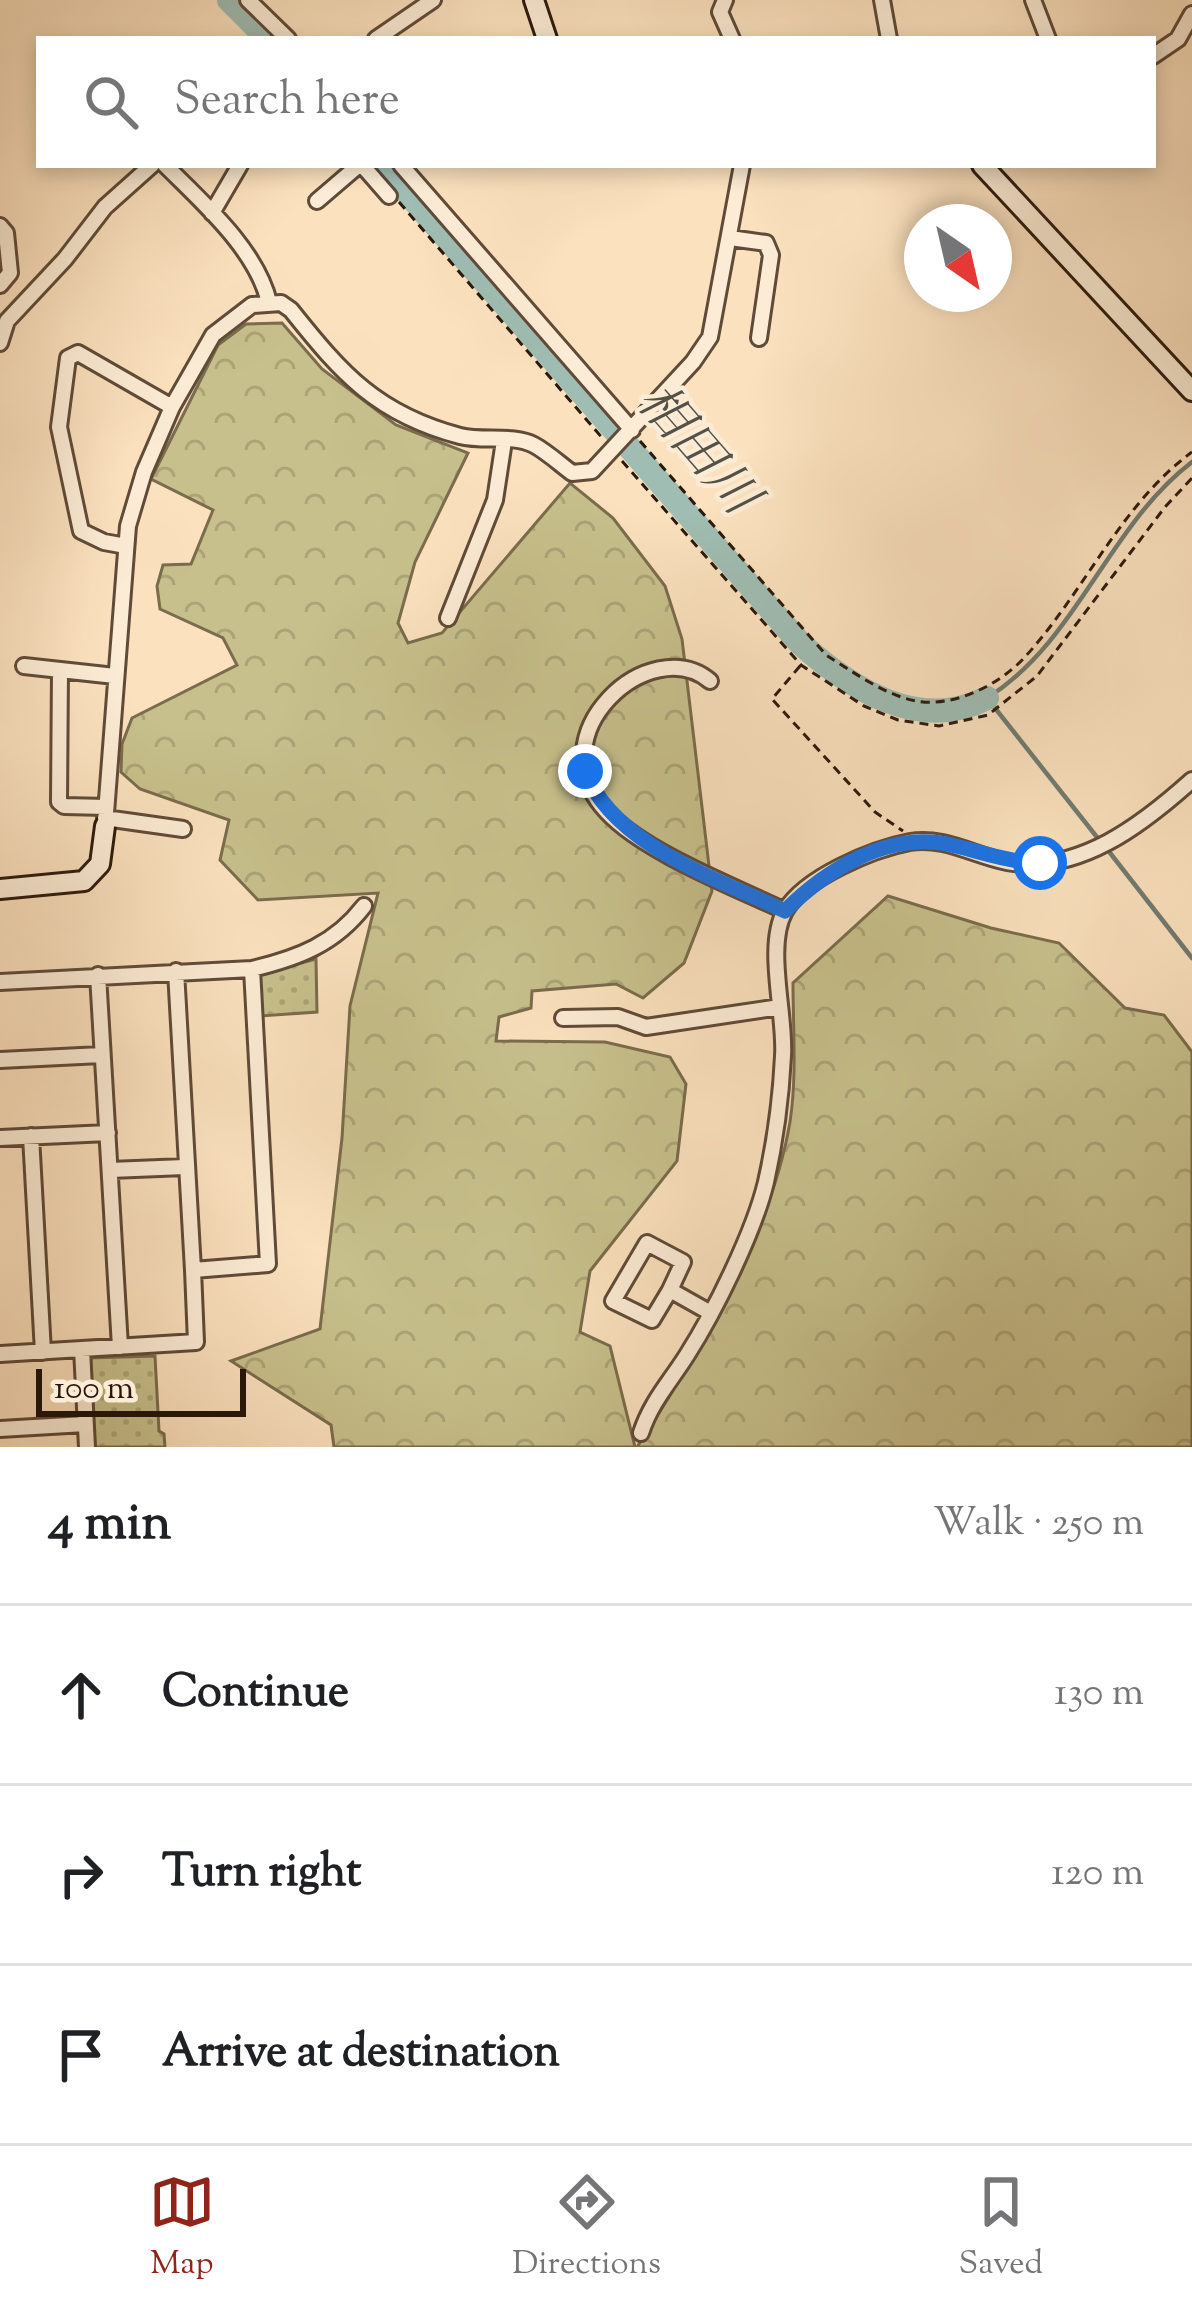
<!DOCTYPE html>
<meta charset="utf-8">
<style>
:root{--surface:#fff;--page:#f2f2f2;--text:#202124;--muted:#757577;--line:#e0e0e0;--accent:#8f2418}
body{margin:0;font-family:"Sorts Mill Goudy","Noto Serif JP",serif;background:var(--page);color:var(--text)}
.compass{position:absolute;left:904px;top:204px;width:108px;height:108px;border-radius:50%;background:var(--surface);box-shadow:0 6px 18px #0003;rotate:146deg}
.scale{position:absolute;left:36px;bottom:30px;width:210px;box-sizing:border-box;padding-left:12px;border:6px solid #2c180b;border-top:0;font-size:33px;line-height:42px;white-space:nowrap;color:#2c180b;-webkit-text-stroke:9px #fcecd5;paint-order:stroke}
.stop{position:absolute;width:36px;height:36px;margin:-27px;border:9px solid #1a73e8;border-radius:50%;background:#fff}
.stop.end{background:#1a73e8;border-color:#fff;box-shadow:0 3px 12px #0008}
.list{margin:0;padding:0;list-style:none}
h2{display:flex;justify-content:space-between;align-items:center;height:156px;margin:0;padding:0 48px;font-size:51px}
h2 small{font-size:39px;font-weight:400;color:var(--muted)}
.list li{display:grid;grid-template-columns:78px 1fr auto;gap:36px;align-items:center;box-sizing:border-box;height:180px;padding:0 48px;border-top:3px solid var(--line)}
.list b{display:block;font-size:45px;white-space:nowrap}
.list em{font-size:39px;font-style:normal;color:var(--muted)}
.icon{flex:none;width:66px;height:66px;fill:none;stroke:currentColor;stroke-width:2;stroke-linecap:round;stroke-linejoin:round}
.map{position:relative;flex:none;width:1192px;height:1447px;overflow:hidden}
.search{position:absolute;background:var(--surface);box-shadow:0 6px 18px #0003;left:36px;right:36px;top:36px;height:132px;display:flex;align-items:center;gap:30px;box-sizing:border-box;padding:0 42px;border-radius:0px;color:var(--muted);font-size:45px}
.sheet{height:696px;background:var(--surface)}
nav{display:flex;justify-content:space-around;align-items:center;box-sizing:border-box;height:168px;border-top:3px solid var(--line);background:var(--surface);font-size:33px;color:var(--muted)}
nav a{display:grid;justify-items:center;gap:6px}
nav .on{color:var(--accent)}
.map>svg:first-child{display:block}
.forest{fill:url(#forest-crowns);stroke:#7a6c4c;stroke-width:3}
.park{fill:url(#park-dots);stroke:#7a6c4c;stroke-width:3}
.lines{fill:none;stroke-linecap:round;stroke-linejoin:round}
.stream{stroke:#717b70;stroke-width:4.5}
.river{stroke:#9fbdb3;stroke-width:24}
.street-casing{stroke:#604a38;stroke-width:20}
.secondary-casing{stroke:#2c180b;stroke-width:24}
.path{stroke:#2c180b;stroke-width:3;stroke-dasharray:9 6;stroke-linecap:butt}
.street{stroke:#fcecd5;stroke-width:14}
.secondary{stroke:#fcecd5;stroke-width:18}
.route{stroke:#1a73e8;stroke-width:15}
.labels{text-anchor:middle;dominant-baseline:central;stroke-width:9;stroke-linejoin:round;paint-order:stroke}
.water-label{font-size:51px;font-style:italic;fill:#545246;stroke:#fcecd5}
</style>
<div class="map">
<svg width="1192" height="1447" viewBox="0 0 1192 1447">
<defs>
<pattern id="forest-crowns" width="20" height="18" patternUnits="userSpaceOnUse" patternTransform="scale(3)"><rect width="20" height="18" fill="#c7c08c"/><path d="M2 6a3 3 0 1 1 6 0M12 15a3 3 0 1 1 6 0" fill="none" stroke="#aba477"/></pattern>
<pattern id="park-dots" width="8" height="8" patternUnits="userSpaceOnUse" patternTransform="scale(3)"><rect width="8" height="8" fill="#c7c08c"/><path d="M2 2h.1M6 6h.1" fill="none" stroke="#aba477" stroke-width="1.8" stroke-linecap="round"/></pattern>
</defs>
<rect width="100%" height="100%" fill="#fbe1be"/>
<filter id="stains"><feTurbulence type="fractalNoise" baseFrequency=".00167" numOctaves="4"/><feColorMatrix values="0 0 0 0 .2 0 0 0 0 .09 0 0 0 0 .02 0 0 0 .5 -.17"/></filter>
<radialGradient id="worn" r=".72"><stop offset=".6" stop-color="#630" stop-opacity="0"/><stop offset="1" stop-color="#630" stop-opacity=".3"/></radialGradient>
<path class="forest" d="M282,323L322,369L396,425L468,453L415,562L398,623L408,643L442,633L570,483L613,518L665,586L682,639L712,891L684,963L643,998L616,984L532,991L531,1008L499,1017L496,1041L605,1042L670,1057L686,1084L677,1161L590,1271L580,1332L610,1346L635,1447H334L331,1425L231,1361L320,1329L342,1138L350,1006L378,893L258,900L220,860L229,820L140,789L121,772L122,744L132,718L237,665L223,638L160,609L157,586L163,565L191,564L213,510L151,479L218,345L246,324Z
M888,896L991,928L1059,943L1125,1008L1164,1015L1192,1052V1447H637C699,1352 771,1235 790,1122C797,1076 793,1029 793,983Z"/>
<path class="park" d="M316,959L317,1012L261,1016L260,974Z
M155,1356L159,1431L164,1434L165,1447H95L89,1358Z"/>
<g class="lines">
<path class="stream" d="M1100,841L987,698C1078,641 1107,527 1192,462
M1107,849L1192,958"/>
<path class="river" d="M229,0L268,39
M383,165L800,643C851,689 919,733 987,698"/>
<g class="street-casing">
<path id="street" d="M248,0L288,39
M725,0L720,12L732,39
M882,0L889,39
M1033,0L1048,39
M376,39L433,0
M1153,56L1178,39L1192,14
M165,165C203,203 256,249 269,302
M362,165L389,196
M401,165L632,430
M317,201L359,165
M212,213L240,165
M0,226L6,233L10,273L0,285
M730,238L766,243L771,255L759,338
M0,343L7,321L65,259L105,207L152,165
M126,546L104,542L81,531L59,427L68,358L78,353L172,407
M448,618L495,500L504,441
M24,666L115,676
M60,670L59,802L64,806L106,807
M710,681C651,631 534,734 607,812C644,852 735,887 785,911
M105,818L183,829
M105,826L128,526L144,472L172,407L213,335L252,305L281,303L291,310C342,374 377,414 460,436C483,442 513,434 534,445C547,452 560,464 572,473L592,471L693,362L710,337L742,165
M176,971L193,1270
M98,975L120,1347
M0,982L252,969C298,958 335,944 364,906
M563,1018L618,1017L646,1027L780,1007
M0,1060L101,1055
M31,1136L43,1352
M0,1138L108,1133
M110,1170L185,1167
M670,1290L683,1262L647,1243L613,1301L652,1320L670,1290L709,1312
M82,1349L87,1447
M0,1354L196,1342L193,1270L268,1264L252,969
M0,1429L85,1424
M641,1433C651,1402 670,1382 687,1355C715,1311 754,1232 766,1182C775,1142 781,1097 783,1056C786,1016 765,946 785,911C805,877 873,849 910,842C944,836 975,856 1007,862C1078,875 1143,824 1192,780"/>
</g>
<g class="secondary-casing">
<path id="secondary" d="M534,0L547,39
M982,165L1192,391
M0,889L84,881L100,864L105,826"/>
</g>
<path class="path" d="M399,202L604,440
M640,441L826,655C852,671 884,695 916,701C953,708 999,685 1024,658C1084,593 1120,505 1192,452
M622,461L801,665L864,706L898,720L939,726L988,715L1037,676L1165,507L1192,478
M800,666L772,699L875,812L903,831"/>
<use href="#street" class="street"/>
<use href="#secondary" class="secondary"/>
</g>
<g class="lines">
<path class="route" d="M585,771C613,845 718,879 785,911C826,870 887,832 947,844C979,851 1007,862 1040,863"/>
</g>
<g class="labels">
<g class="water-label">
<text transform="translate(695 451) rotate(49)">相田川</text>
</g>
</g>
<rect width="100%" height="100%" filter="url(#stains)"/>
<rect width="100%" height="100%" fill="url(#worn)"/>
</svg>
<svg class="compass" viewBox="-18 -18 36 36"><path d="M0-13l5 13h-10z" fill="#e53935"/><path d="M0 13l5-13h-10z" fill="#757577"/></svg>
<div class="scale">100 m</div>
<div class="stop" style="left:1040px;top:863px"></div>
<div class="stop end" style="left:585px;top:771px"></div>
<div class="search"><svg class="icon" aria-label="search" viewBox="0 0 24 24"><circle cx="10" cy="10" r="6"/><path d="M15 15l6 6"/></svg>Search here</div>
</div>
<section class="sheet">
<h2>4 min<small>Walk · 250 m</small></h2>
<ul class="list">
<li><svg class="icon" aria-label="ahead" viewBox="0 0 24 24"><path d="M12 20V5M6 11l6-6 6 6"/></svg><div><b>Continue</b></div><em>130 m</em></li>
<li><svg class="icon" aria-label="right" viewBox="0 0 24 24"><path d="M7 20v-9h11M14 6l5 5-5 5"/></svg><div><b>Turn right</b></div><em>120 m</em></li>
<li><svg class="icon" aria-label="arrive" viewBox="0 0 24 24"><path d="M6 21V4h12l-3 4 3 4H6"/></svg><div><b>Arrive at destination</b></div></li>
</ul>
</section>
<nav>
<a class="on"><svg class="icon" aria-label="map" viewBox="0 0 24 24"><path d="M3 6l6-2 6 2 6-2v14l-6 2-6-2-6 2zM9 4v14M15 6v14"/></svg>Map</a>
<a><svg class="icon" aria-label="directions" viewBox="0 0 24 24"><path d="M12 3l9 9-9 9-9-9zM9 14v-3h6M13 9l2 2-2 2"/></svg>Directions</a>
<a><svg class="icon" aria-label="saved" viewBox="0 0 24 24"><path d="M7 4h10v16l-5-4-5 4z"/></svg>Saved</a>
</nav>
